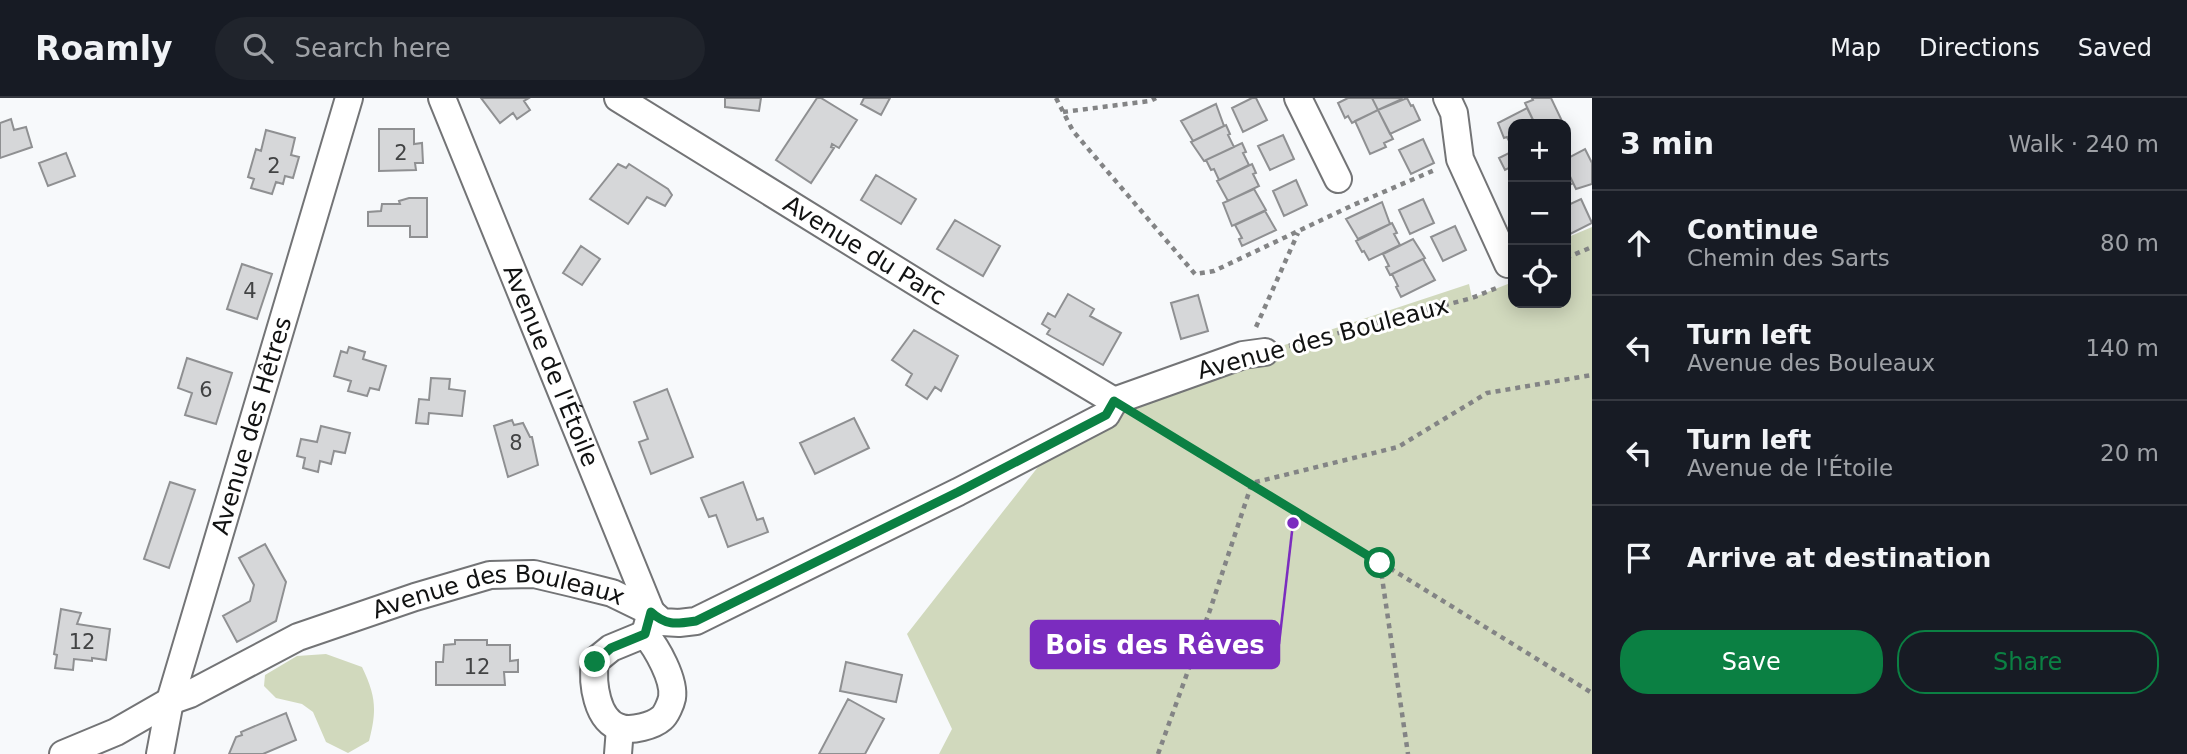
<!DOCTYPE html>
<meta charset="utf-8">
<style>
:root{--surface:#171b24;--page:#20242c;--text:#f1f3f6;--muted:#9ea1a6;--line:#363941;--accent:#0b8043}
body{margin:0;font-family:"DejaVu Sans",sans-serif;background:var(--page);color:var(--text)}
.controls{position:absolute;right:21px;top:21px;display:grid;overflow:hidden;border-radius:14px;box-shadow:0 4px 18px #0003}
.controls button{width:63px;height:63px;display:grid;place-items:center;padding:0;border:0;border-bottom:2px solid var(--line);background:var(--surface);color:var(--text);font:35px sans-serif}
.stop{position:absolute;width:21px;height:21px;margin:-16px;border:5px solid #0b8043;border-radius:50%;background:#fff}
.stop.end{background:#0b8043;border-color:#fff;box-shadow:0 2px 7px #0008}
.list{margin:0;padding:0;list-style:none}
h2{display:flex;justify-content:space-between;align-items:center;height:91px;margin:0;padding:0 28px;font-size:30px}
h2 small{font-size:23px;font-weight:400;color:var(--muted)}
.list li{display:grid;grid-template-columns:46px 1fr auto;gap:21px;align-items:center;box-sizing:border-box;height:105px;padding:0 28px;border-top:2px solid var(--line)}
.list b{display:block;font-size:26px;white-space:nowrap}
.list p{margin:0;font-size:23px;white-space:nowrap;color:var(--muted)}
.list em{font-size:23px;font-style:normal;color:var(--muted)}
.actions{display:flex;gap:14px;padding:21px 28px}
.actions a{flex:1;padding:16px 0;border:2px solid var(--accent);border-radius:28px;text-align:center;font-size:24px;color:var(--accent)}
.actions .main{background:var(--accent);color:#fff}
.icon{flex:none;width:38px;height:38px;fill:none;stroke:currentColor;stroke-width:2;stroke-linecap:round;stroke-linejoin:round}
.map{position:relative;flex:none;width:1592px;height:656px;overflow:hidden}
header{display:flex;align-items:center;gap:42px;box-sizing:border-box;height:98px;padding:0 35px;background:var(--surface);border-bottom:2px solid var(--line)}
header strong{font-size:33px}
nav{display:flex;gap:38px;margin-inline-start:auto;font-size:24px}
.search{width:490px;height:63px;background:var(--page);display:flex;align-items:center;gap:18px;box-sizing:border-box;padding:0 24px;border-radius:38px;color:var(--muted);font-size:26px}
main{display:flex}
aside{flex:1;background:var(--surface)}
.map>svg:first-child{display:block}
.green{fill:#d1d9bd}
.building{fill:#d6d7d9;stroke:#8f9092;stroke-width:2}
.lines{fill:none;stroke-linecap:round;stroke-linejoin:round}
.minor-casing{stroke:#737476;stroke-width:30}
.path{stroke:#838485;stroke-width:4.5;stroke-dasharray:5 5;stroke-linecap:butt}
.minor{stroke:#fff;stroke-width:26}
.route{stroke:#0b8043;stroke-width:9}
.labels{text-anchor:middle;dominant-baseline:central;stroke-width:6;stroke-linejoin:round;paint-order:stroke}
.number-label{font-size:21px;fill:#424344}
.street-label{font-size:24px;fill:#111212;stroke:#fff}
.leader{fill:none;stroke:#7b2cbf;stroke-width:2.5}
.callout-dot{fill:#7b2cbf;stroke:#fff;stroke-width:2.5}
.callout{fill:#7b2cbf;stroke:#7b2cbf;stroke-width:2.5}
.callout-label{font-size:26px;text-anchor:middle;font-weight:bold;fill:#fff}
</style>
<header>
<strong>Roamly</strong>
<div class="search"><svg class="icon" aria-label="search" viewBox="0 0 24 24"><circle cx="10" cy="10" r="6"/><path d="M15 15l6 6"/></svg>Search here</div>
<nav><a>Map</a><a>Directions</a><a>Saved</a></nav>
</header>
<main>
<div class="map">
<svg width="1592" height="656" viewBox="0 0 1592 656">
<rect width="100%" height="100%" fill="#f7f9fb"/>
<path class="green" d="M1592,129V656H939L952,631L907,536L1081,314L1469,186L1472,200L1513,184V205H1566V140Z
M326,556L362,569C376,598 377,612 369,643L348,655L326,644L313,614L302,606L276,600L264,588L265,577L297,558Z"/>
<path class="building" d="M481,0H529L524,3L530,12L517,21L513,15L500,25Z
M725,0H761L759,13L725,9Z
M817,0H821L857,22L839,50L832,46L831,49L834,50L811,85L776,62Z
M864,0H890L881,17L861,6Z
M1252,0H1256L1267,22L1243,34L1232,10Z
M1348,0H1372L1378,12L1352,25L1348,18L1345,20L1338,5Z
M1372,0H1401L1402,1L1378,12Z
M1407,0L1411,8L1413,7L1420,22L1390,36L1378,12Z
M1532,0H1551L1562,23L1556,26H1535L1525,5L1533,2Z
M1216,6L1224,28L1193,43L1181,23Z
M1527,10L1535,26H1513V46L1511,47L1507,39L1504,40L1498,25Z
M1378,12L1393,41L1384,45L1386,49L1370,56L1355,23Z
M11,21L14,32L26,29L32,49L0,60V25Z
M1226,27L1230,36L1228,37L1234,49L1204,63L1191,44Z
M379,31H414V46L422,45L423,65H415L416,72L379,73Z
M266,32L295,40L291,57L299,59L293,80L285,78L283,86L276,84L272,96L251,90L254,81L248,79L256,51L261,53Z
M1283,37L1294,61L1270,72L1258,48Z
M1423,41L1434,65L1411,76L1399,52Z
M1242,45L1246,54L1243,55L1249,67L1219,82L1214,71L1211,72L1206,62Z
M1585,51L1592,65V86L1576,91L1566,70V61Z
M1513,53V68L1505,72L1499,60Z
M66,55L75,78L48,88L39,65Z
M618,66L626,70L629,66L668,91L672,97L665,108L647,99L628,126L590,101Z
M1252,66L1256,75L1253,76L1259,88L1228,103L1217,83Z
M1566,70L1573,85L1566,89Z
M876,77L916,101L901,126L861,102Z
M1296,82L1307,107L1284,118L1273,93Z
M1254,91L1266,112L1232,128L1223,105Z
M409,100H427V139H410V128H368V114L381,113L382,106H400L399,103Z
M1423,101L1434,125L1410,136L1399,112Z
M1581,101L1592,125L1568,137L1566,131V108Z
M1382,104L1390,126L1358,141L1346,121Z
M1265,113L1276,132L1242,148L1239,141L1242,140L1235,127Z
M955,122L1000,148L983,178L937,151Z
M1392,125L1397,135L1394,136L1400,147L1369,162L1364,153L1362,154L1356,143Z
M1455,128L1466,152L1443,163L1431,139Z
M1413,141L1425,160L1390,177L1386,169L1389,168L1383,156Z
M581,148L600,161L582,187L563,175Z
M1423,161L1435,182L1401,199L1396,189L1398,188L1392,176Z
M242,166L272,176L257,221L227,211Z
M1068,196L1094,211L1090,218L1121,235L1103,267L1047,236L1050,231L1042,226L1048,215L1055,219Z
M1198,197L1208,233L1181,241L1171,205Z
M914,232L958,258L941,293L935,289L927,301L906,287L912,276L892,262Z
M349,249L365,254L363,261L386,268L379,292L370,290L367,298L348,293L351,283L334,278L341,253L347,255Z
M187,260L232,275L216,326L185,317L192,295L178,290Z
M431,280L450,281L449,291L465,293L462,318L429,315L428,326L416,325L419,301L429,302Z
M667,291L693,359L651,376L639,344L648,341L634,304Z
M854,320L869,350L815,376L800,345Z
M512,322L514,327L523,325L530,339H532L538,367L508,379L494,328Z
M321,328L350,335L345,355L334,353L331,366L320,363L318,374L303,370L305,360L297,358L301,341L317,344Z
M170,384L195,392L169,470L144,461Z
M743,384L757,422L763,420L768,434L728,449L716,417L709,419L701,400Z
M265,446L286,484L276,523L237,544L223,518L250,503L254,487L239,460Z
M61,511L81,515L77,526L110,531L106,562L92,560V563L74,561L73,572L55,570L57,557L54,556Z
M455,542H487V547H510V563L518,562V574H504L505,587H436V564H443L444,547L455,546Z
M846,564L902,577L896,604L840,593Z
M848,601L884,621L865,656H819Z
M286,615L296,642L263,656H229L236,639L242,637L241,634Z"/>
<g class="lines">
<g class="minor-casing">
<g id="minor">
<path id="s1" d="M442,0L651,514L645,536"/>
<path id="s2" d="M618,0L940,199L1114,303"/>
<path d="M1298,0L1338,81"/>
<path d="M1447,0L1454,15L1460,61L1508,166"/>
<path d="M645,536C657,550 675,582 672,600C671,605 666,617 662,620C653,628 632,633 621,630C596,623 592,584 595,563L611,550Z"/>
<path id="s3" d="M63,656L116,634L170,603L190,596L298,539L415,499L490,477L534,476L572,485L612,495L651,514L662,524L679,525L696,523L958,394L1106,317L1114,303L1243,257L1265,254"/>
<path id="s4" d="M160,656L170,603L349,0"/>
<path d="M618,656L620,630"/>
</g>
</g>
<path class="path" d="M1056,0L1073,33L1195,176L1214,173L1351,108L1437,71
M1063,14L1150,3L1156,0
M1566,160L1592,149
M1256,229L1298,135
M1289,248L1472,200L1499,189
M1142,320L1252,385L1592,595
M1380,466L1408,656
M1158,656L1210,512L1252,385L1398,349L1487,295L1592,277"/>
<use href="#minor" class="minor"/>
</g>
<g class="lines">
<path class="route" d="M595,564L611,550L645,536L651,514C666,528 676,526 696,523L958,394L1106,317L1114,303L1380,465"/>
</g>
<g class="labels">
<g class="number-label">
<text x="401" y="55">2</text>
<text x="274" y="68">2</text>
<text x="250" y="193">4</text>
<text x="206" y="292">6</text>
<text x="516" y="345">8</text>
<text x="82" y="544">12</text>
<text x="477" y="569">12</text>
</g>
<g class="street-label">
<text stroke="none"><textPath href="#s2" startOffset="290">Avenue du Parc</textPath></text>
<text transform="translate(1323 240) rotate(-15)">Avenue des Bouleaux</text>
<text stroke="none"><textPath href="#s1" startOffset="289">Avenue de l'Étoile</textPath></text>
<text stroke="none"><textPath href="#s4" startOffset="341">Avenue des Hêtres</textPath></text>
<text stroke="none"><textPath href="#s3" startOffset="472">Avenue des Bouleaux</textPath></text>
</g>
</g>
<path class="leader" d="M1293 425L1279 546"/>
<circle class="callout-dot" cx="1293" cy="425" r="7"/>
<rect class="callout" x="1031" y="523" width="248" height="47" rx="7"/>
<g class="callout-label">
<text x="1155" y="556">Bois des Rêves</text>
</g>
</svg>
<div class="controls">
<button>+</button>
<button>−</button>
<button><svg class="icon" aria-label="locate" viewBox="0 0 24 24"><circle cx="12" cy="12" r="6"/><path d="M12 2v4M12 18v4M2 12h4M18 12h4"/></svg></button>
</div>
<div class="stop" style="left:1380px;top:465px"></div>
<div class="stop end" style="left:595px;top:564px"></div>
</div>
<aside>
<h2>3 min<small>Walk · 240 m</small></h2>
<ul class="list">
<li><svg class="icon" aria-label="ahead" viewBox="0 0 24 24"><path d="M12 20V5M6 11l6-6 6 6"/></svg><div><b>Continue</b><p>Chemin des Sarts</p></div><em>80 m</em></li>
<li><svg class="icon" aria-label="left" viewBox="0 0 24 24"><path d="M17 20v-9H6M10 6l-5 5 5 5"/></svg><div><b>Turn left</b><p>Avenue des Bouleaux</p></div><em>140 m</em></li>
<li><svg class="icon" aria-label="left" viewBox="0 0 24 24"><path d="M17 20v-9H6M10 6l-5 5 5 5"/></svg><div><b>Turn left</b><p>Avenue de l'Étoile</p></div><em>20 m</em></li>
<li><svg class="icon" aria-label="arrive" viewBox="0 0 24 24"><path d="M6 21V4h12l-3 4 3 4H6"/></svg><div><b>Arrive at destination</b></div></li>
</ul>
<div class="actions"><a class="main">Save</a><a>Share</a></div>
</aside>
</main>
